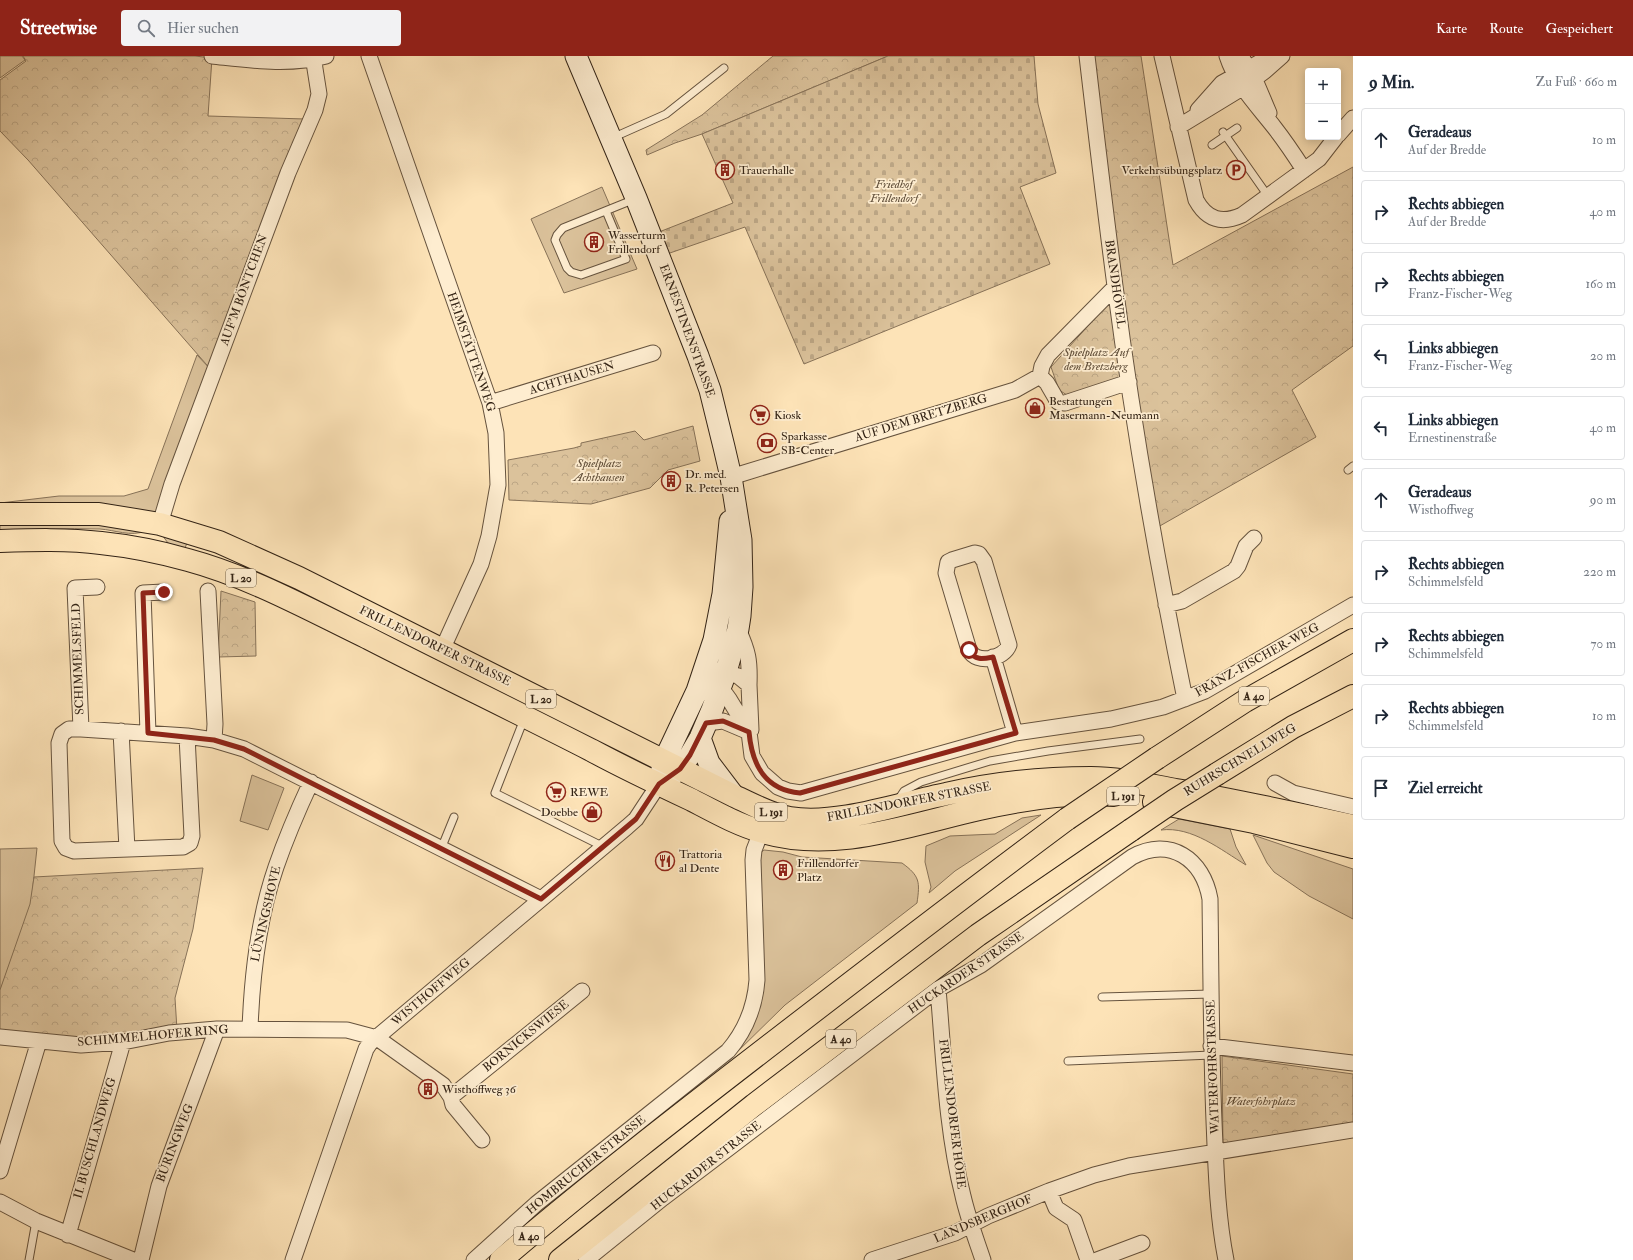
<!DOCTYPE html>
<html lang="de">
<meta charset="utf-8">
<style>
:root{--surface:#fff;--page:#f2f2f3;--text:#1f2937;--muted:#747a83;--line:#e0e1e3;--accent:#8f2418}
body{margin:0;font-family:"IM FELL Double Pica",serif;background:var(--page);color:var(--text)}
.controls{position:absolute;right:12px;top:12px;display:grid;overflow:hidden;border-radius:4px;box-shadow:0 2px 10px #0003}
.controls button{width:36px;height:36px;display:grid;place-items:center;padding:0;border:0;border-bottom:1px solid var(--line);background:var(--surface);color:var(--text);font:20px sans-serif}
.stop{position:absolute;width:12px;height:12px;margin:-9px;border:3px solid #8f2418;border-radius:50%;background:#fff}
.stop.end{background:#8f2418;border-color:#fff;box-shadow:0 1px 4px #0008}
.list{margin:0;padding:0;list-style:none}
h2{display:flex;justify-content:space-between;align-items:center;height:52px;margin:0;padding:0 16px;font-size:17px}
h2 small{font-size:13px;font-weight:400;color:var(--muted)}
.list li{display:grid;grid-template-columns:26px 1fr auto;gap:12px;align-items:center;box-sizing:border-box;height:64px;margin:0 8px 8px;padding:0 8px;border:1px solid var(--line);border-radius:4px}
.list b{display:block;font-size:15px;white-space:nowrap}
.list p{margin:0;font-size:13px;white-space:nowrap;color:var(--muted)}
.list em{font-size:13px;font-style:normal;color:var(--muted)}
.icon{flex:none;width:22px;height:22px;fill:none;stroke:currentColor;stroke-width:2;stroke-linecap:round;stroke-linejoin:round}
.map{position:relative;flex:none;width:1353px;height:1204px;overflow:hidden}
header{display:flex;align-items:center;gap:24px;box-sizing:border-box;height:56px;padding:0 20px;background:var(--accent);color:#fff}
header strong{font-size:19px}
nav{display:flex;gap:22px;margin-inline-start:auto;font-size:14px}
.search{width:280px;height:36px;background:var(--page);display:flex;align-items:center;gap:10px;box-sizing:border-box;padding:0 14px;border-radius:4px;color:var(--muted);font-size:15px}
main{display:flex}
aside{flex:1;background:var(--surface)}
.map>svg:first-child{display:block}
.green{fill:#dbc29b;stroke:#877258}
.forest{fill:url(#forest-crowns);stroke:#877258}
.cemetery{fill:url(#cemetery-stones);stroke:#877258}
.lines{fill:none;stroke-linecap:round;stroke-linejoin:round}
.lane-casing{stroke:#66533e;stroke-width:9}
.street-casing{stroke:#66533e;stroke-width:17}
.secondary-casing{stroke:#332315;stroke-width:23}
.primary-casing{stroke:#332315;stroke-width:24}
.highway-casing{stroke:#332315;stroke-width:24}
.lane{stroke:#feedd0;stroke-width:7}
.street{stroke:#feedd0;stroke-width:15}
.secondary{stroke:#feedd0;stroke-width:21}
.primary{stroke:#fde3b7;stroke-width:22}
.highway{stroke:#fde3b7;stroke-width:22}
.highway-bridge-casing{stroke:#332315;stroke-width:24;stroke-linecap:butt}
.highway-bridge{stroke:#fde3b7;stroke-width:22}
.route{stroke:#8f2418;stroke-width:5}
.labels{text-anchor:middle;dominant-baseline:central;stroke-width:3.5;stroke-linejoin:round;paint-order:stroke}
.shield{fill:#feedd0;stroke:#70604d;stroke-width:1}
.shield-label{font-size:11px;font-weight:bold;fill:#332315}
.poi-label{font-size:12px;fill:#332315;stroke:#feedd0;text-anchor:start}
.park-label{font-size:12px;font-style:italic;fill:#5d4b36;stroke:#feedd0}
.street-label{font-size:12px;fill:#332315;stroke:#feedd0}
</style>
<header>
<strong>Streetwise</strong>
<div class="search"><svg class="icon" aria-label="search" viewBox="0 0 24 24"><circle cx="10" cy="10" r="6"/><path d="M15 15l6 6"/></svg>Hier suchen</div>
<nav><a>Karte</a><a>Route</a><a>Gespeichert</a></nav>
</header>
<main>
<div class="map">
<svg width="1353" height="1204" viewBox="0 0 1353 1204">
<defs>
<pattern id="forest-crowns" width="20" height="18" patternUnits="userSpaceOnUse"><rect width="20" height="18" fill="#dbc29b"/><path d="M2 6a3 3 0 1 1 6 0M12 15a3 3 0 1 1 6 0" fill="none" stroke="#bca685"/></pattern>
<pattern id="cemetery-stones" width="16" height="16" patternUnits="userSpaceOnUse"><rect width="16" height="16" fill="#dbc29b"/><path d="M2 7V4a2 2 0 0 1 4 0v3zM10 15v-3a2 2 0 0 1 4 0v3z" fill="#bca685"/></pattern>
</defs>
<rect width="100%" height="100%" fill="#fde3b7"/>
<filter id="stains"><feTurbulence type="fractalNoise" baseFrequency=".005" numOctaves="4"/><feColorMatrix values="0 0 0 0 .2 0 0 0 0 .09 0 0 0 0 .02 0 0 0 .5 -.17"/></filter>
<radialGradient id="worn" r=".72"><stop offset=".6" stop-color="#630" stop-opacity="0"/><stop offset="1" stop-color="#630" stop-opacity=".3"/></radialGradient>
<path class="green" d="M0,0H22L25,4L0,22Z
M602,131L637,213L564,237L531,163Z
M197,299L214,317L159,467L0,459V447L59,440H124L148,433Z
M0,465L102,466L146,475C130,481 115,474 100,473C66,472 33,473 0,475Z
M162,479L188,484L184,495L168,487Z
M252,719L284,732L268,774L240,765Z
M1041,759L955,815L929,837L931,831L925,806L926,790L950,780L995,778L1022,762Z
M1179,763L1230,773L1236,791L1246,809C1221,794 1192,770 1161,774Z
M1253,779L1353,813V863L1309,840L1274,816L1267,807Z
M37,792L31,848L0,935V793Z
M764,794L783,796L802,801L902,807C920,820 920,826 917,847L785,949L732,1001L746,981L758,799Z"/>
<path class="forest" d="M23,0H195L212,2L208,60L305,63L213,316L28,104L0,75V24L26,5Z
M773,0H888L702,78L675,87L647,99L646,94L702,59Z
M1092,0H1141L1173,209L1353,111V290L1292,334L1316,381L1158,471L1131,302Z
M1115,240L1127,324L1067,339L1059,334L1051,311Z
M693,370L700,405L668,414L650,432L591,448L509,444L508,404L574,392L581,390V387L635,375L644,384Z
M221,535L255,546L256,600L218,601Z
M203,812L193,873L175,942L177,974L123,984L0,982V934L30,848L34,821Z
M1222,1000L1353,1018V1070L1223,1090Z"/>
<path class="cemetery" d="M888,0H1034L1038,48L1056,117L1020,131L1050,208L804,308L745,171L667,198L659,176L733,147L702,78Z"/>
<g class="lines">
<g class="lane-casing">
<path id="lane" d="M1223,76L1268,140
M612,82L666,58L724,12
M1212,89L1237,72
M606,155L626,203L581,219L571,216L567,212L555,184L557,179L563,172L635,143
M1348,414L1353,410
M524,663L495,737L604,791
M898,744L904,735L921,726L990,705L1048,695L1140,683
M441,793L454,761
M1102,941L1211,938
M1068,1005L1212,999
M29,1204L36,1165"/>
</g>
<g class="street-casing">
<path id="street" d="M212,0C250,4 289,10 326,0
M369,0L490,347L496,377L498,429L489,480L481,508L442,594
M1087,0C1096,77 1105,154 1115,230C1133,369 1157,506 1185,643
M1162,0L1196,144C1207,164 1222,168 1242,159L1319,103L1336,81
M1227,0C1236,28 1256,48 1274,71C1285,85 1295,100 1304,114
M1241,0L1255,24L1269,57
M1198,54L1222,27L1271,0
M1178,71L1242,32L1265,15L1282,0
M1338,79L1353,62
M1040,320L1047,327L1058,346L1065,347L1129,326
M490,347L653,297
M731,421L1015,334L1040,320L1042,310L1048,299L1115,231
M160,468L172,428L288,117L315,54L319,38L313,0
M975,497L979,498L984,505L1009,589C1004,603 977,609 969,594L946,517L948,506L952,504Z
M208,535L215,668L214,684
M1166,549L1182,545L1234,515L1238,510L1246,490L1254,482
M738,573C748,595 750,604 749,629
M993,601L1015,677
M717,614L738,620L749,629L751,674L749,676
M716,625L729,643L749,676L752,700L762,717L778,731L788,735L801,737L1015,677L1111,663L1163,651L1205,635L1353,549
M706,667L723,665L749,676
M81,673L75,532L97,531
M121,675L127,793
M148,677L143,537L164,536
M187,680L192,780L190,787L183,791L74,795L66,792L62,785L59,687L62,678L69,673H81L187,680L214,684L244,693L541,843
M1275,727L1293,737L1353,751
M938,933C944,1002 946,1073 963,1140C968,1162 976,1183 983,1204
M250,973C252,919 258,863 276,811C286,782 298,754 311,726
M0,981L81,989L123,986L169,977L217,973L347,974L377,982L443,1029L451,1041L453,1049L482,1084
M1211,990L1353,1007
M451,1041L582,935
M0,1115L39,985
M1049,1135L1056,1152L1074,1164L1088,1204
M0,1146L36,1165L133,1204
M68,1179L123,986
M141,1204L159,1130L217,973
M293,1204L366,993L370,987L627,771L636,763L659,728
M474,1204L536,1148L728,995C746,974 755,951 757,924L753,804L754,794L761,776
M586,1204L663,1142L938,933L981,909L1132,801C1170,780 1203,803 1210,843C1211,917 1211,991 1214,1065C1216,1112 1217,1158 1226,1204
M872,1204L955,1177L988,1160L1049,1135L1094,1119L1129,1110L1353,1074
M1097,1204L1142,1187"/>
</g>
<g class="secondary-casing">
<path id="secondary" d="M576,0L636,142L698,300L710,334L724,391L731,421L741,484L742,531L740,560L738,573L726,616L712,654L700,682L690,699L680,713L659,728
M700,682L709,707L734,740
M660,722L664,705L697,635L714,584L723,538L730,465"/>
</g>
<g class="primary-casing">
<path id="primary" d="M0,458H99L160,468L219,486L299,522L734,740C752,748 771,759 790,762C836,770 901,747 946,738C994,727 1042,722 1091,722C1119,722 1148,729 1176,734C1235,744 1294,757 1353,770
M0,485C33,484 68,483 101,487C130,490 160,496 188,504C251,521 310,554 368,582C442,620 517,656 591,694C624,712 658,728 692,744C715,756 738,769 763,776C835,797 908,769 979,753C1023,743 1069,736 1114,739
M1154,746L1254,766L1353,791"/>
</g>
<g class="highway-casing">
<path id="highway" d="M1157,702L1245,645L1353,584
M1217,718L1293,671L1353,640
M501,1204C590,1128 682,1057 774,986C871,911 969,836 1067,763
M560,1204L754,1049L978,879L1131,774"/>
</g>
<use href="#lane" class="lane"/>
<use href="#street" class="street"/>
<use href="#secondary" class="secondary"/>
<use href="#primary" class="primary"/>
<use href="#highway" class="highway"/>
<g class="highway-bridge-casing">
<path id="highway-bridge" d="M1067,763L1157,702
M1131,774L1175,744L1217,718"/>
</g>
<use href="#highway-bridge" class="highway-bridge"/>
</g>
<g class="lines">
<path class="route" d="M164,536L143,537L148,677L214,684L244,693L541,843L636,763L659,728L680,713L690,699L706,667L723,665L749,676C752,709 765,734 800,737L1016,677L993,601C983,603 975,605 969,594"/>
</g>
<defs>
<g id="building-ring" transform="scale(1)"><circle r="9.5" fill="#feedd0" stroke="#8f2418" stroke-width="1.5"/><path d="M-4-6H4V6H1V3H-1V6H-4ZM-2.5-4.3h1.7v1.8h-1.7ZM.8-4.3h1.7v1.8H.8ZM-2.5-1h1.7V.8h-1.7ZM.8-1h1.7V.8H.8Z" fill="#8f2418"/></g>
<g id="parking-ring" transform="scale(1)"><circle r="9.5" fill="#feedd0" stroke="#8f2418" stroke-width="1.5"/><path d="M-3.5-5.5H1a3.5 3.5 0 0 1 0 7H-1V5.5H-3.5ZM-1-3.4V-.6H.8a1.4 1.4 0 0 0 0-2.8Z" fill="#8f2418"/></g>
<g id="shop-ring" transform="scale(1)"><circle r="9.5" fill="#feedd0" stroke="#8f2418" stroke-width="1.5"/><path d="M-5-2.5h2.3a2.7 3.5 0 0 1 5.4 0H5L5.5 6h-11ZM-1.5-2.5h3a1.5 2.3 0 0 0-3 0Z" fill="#8f2418"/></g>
<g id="supermarket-ring" transform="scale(1)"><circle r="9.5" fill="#feedd0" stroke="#8f2418" stroke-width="1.5"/><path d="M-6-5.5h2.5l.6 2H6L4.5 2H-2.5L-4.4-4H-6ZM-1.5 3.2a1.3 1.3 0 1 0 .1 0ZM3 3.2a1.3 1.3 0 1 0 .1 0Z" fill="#8f2418"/></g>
<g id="bank-ring" transform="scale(1)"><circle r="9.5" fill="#feedd0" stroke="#8f2418" stroke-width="1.5"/><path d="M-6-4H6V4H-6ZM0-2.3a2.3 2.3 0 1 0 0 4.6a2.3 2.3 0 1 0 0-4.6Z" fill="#8f2418"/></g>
<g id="restaurant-ring" transform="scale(1)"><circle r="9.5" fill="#feedd0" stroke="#8f2418" stroke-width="1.5"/><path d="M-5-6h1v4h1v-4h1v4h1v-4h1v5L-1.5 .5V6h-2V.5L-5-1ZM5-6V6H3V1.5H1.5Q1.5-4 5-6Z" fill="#8f2418"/></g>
</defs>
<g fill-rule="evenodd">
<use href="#building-ring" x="725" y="114"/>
<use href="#parking-ring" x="1236" y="114"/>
<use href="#building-ring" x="594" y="186"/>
<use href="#shop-ring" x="1035" y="352"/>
<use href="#supermarket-ring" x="760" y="359"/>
<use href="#bank-ring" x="767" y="387"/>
<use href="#building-ring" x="671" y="425"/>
<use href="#supermarket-ring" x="556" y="736"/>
<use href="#shop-ring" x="592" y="756"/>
<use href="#restaurant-ring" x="665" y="805"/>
<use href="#building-ring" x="783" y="814"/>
<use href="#building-ring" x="428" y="1033"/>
</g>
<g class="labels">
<g class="shield">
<rect x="226" y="513" width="30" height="18" rx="3"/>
<rect x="1239" y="631" width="30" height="18" rx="3"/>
<rect x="526" y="634" width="30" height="18" rx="3"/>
<rect x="1107" y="731" width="32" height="18" rx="3"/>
<rect x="755" y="747" width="32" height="18" rx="3"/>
<rect x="826" y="974" width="30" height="18" rx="3"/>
<rect x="514" y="1171" width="30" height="18" rx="3"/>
</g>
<g class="shield-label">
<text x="241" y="522">L 20</text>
<text x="1254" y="640">A 40</text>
<text x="541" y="643">L 20</text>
<text x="1123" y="740">L 191</text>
<text x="771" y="756">L 191</text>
<text x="841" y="983">A 40</text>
<text x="529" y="1180">A 40</text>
</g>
<g class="poi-label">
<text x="739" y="114">Trauerhalle</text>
<text x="1222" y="114" text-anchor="end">Verkehrsübungsplatz</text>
<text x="608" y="179">Wasserturm<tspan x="608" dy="14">Frillendorf</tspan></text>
<text x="1049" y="345">Bestattungen<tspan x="1049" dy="14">Masermann-Neumann</tspan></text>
<text x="774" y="359">Kiosk</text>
<text x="781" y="380">Sparkasse<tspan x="781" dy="14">SB-Center</tspan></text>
<text x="685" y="418">Dr. med.<tspan x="685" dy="14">R. Petersen</tspan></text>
<text x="570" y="736">REWE</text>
<text x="578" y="756" text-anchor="end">Doebbe</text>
<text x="679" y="798">Trattoria<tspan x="679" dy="14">al Dente</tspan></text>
<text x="797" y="807">Frillendorfer<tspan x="797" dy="14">Platz</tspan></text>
<text x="442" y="1033">Wisthoffweg 36</text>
</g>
<g class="park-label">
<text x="894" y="128">Friedhof<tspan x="894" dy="14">Frillendorf</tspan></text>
<text x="1096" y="296">Spielplatz Auf<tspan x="1096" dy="14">dem Bretzberg</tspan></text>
<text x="599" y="407">Spielplatz<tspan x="599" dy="14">Achthausen</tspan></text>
<text x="1261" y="1045">Waterfohrplatz</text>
</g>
<g class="street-label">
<text transform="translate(1115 228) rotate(82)">BRANDHÖVEL</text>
<text transform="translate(244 234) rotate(-70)">AUF'M BÖNTCHEN</text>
<text transform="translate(687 275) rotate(70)">ERNESTINENSTRASSE</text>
<text transform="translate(471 296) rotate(71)">HEIMSTÄTTENWEG</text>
<text transform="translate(572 322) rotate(-17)">ACHTHAUSEN</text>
<text transform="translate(921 362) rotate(-17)">AUF DEM BRETZBERG</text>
<text transform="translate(435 590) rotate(26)">FRILLENDORFER STRASSE</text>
<text transform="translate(78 603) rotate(-92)">SCHIMMELSFELD</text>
<text transform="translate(1257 604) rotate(-29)">FRANZ-FISCHER-WEG</text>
<text transform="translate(1240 704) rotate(-31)">RUHRSCHNELLWEG</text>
<text transform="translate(909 746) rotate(-11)">FRILLENDORFER STRASSE</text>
<text transform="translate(266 858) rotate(-77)">LÜNINGSHOVE</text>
<text transform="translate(966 917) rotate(-34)">HUCKARDER STRASSE</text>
<text transform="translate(431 936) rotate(-40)">WISTHOFFWEG</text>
<text transform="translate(153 980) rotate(-5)">SCHIMMELHOFER RING</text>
<text transform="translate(526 980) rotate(-39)">BORNICKSWIESE</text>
<text transform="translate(1213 1011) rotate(-92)">WATERFOHRSTRASSE</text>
<text transform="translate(952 1058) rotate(83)">FRILLENDORFER HÖHE</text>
<text transform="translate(95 1082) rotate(-74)">II. BUSCHLANDWEG</text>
<text transform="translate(175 1087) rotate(-69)">BÜRINGWEG</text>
<text transform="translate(586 1109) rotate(-39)">HOMBRUCHER STRASSE</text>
<text transform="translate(706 1110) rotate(-38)">HUCKARDER STRASSE</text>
<text transform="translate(983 1163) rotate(-23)">LANDSBERGHOF</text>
</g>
</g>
<rect width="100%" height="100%" filter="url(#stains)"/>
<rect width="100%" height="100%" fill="url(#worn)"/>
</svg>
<div class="controls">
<button>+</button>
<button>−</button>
</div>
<div class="stop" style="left:969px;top:594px"></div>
<div class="stop end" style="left:164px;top:536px"></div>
</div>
<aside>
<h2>9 Min.<small>Zu Fuß · 660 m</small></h2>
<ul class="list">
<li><svg class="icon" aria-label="ahead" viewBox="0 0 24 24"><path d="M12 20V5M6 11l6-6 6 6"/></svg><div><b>Geradeaus</b><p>Auf der Bredde</p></div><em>10 m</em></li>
<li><svg class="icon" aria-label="right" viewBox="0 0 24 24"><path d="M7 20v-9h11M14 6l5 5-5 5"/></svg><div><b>Rechts abbiegen</b><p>Auf der Bredde</p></div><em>40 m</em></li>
<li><svg class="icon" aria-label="right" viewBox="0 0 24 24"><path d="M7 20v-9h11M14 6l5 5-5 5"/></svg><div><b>Rechts abbiegen</b><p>Franz-Fischer-Weg</p></div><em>160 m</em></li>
<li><svg class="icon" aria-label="left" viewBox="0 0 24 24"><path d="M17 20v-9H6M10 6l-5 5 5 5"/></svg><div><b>Links abbiegen</b><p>Franz-Fischer-Weg</p></div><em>20 m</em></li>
<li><svg class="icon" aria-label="left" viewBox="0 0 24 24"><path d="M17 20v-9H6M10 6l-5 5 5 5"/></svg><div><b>Links abbiegen</b><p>Ernestinenstraße</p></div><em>40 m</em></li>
<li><svg class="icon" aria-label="ahead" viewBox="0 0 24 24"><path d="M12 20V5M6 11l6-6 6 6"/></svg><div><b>Geradeaus</b><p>Wisthoffweg</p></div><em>90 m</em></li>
<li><svg class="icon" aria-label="right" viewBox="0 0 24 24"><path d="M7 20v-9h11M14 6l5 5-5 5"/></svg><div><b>Rechts abbiegen</b><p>Schimmelsfeld</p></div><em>220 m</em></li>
<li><svg class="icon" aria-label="right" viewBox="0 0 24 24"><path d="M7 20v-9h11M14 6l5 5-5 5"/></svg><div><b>Rechts abbiegen</b><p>Schimmelsfeld</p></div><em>70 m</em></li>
<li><svg class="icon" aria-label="right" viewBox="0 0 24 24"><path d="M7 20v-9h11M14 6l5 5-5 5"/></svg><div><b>Rechts abbiegen</b><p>Schimmelsfeld</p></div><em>10 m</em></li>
<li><svg class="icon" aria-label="arrive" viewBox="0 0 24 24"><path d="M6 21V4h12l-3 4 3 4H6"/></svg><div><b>Ziel erreicht</b></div></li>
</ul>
</aside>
</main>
